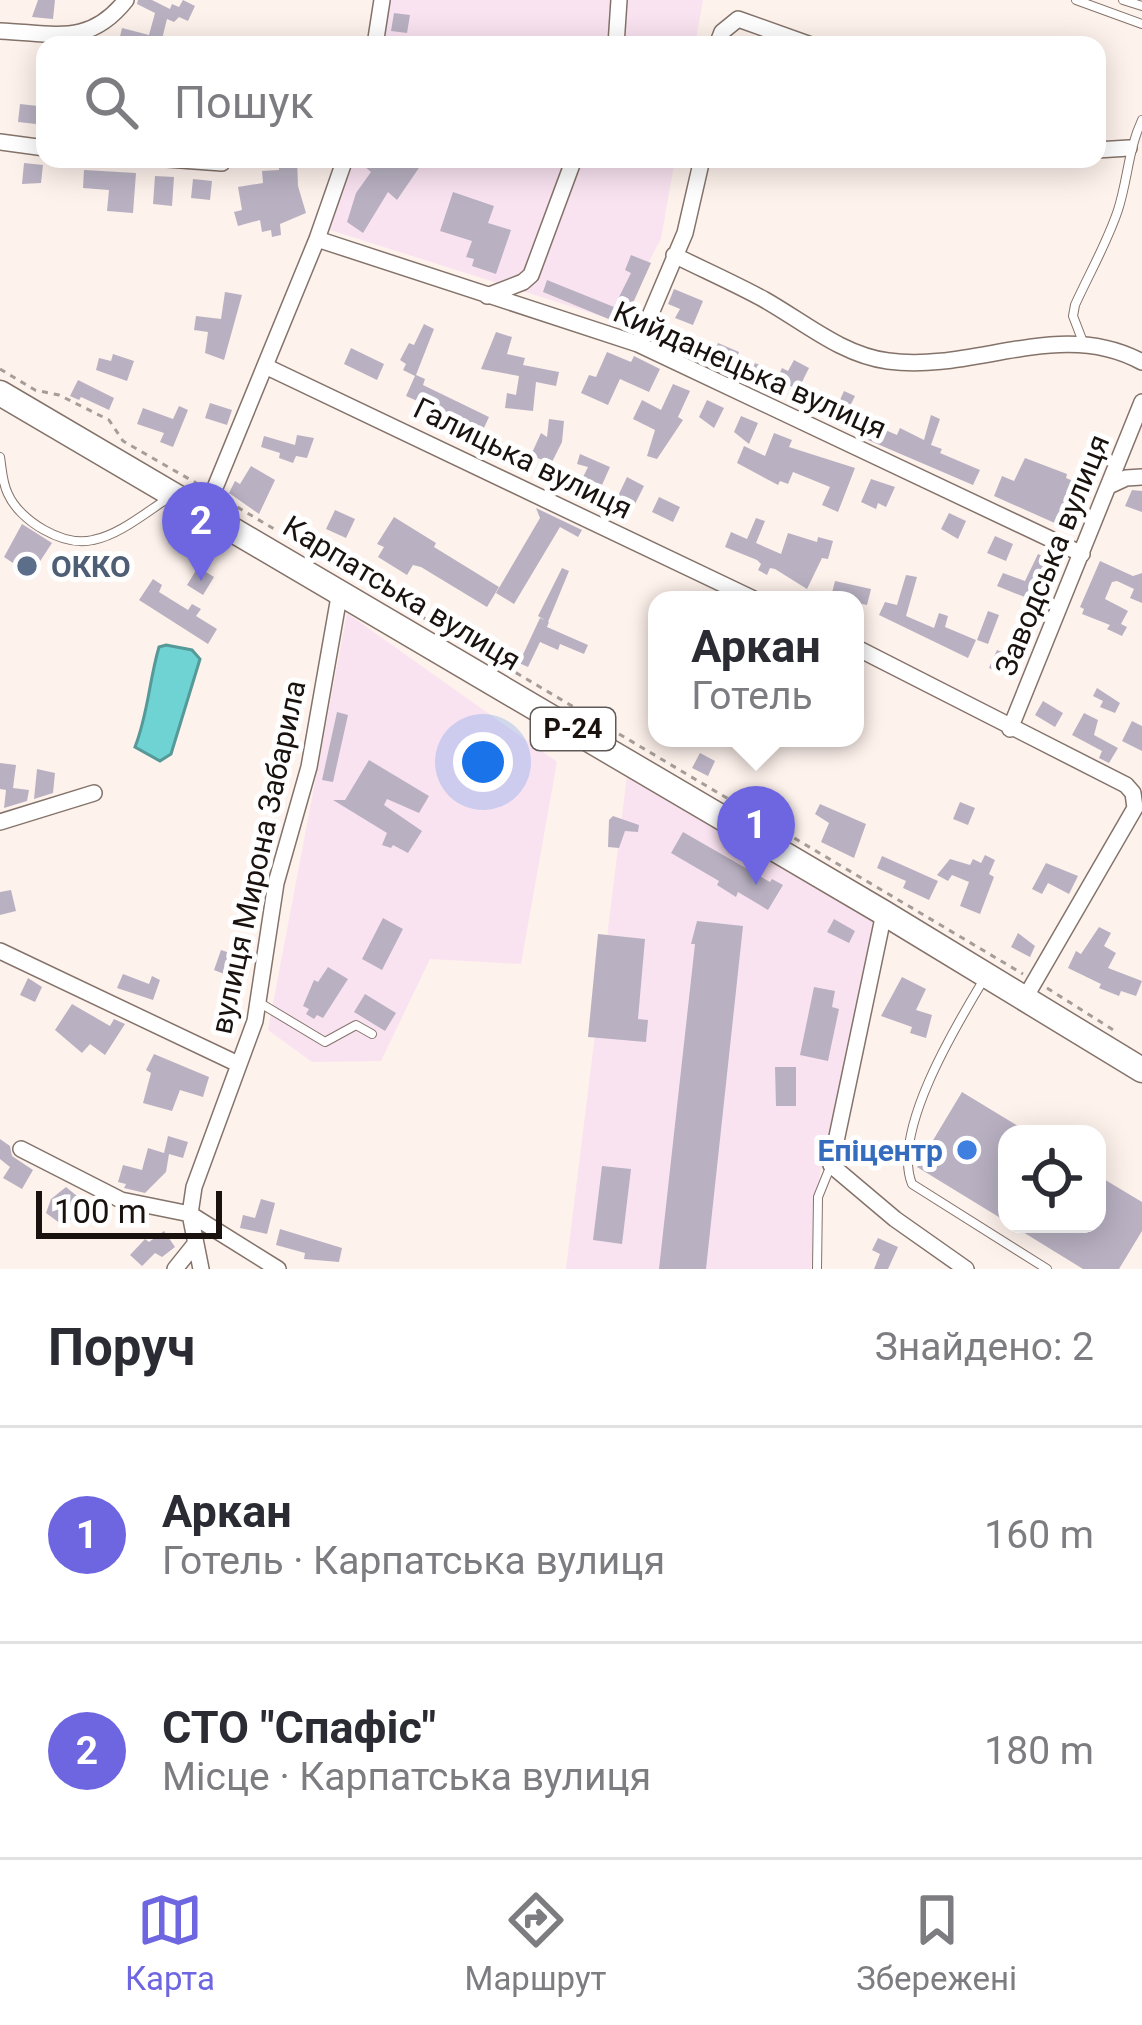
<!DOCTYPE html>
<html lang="uk">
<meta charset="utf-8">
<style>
:root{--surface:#fff;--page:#f2f2f3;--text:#2b2b33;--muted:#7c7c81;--line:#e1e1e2;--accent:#6e66e0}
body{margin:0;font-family:Roboto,sans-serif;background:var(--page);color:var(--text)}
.controls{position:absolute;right:36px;bottom:36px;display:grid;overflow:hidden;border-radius:24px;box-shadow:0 6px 30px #0003}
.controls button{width:108px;height:108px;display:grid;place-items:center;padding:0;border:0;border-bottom:3px solid var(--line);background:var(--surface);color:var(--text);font:60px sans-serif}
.scale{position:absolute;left:36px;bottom:30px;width:186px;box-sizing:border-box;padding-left:12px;border:6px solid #19120f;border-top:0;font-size:33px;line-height:42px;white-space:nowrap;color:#19120f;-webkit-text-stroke:9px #fff;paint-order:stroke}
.you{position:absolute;left:483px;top:762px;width:42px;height:42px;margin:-30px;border:9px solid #fff;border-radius:50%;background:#1a73e8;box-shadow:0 0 0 18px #1a73e833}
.badge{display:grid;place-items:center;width:78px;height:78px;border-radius:50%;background:var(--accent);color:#fff;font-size:39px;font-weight:700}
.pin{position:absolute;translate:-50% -99px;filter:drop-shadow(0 3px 6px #0008)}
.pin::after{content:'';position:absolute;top:63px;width:42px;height:36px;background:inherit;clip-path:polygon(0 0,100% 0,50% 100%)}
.popup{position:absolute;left:648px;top:591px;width:216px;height:156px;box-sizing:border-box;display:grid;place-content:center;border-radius:24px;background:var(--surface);filter:drop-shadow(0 3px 9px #0005);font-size:39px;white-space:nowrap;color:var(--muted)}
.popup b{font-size:45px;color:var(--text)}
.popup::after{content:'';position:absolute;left:50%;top:100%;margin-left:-24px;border:24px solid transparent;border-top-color:var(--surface)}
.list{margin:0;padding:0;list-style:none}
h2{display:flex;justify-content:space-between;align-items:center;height:156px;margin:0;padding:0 48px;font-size:51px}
h2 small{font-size:39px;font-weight:400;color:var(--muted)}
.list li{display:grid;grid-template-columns:78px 1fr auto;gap:36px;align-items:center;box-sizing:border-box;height:216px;padding:0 48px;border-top:3px solid var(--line)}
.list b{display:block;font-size:45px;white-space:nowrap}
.list p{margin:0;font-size:39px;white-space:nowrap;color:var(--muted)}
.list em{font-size:39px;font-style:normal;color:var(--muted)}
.icon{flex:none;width:66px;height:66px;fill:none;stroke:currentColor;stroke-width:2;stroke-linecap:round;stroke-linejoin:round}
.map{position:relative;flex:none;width:1142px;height:1269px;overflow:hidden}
.search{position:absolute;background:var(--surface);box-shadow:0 6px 30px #0003;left:36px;right:36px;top:36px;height:132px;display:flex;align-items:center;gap:30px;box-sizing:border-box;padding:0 42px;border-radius:24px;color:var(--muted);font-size:45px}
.sheet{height:588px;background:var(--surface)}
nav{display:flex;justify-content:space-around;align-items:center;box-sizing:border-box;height:168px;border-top:3px solid var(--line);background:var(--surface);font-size:33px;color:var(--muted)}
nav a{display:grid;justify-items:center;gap:6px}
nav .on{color:var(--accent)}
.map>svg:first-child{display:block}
.industrial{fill:#fae3f1}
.water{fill:#6fd3d3;stroke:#559998;stroke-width:3}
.building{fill:#b9b1c2}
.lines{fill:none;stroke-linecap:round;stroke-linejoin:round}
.service-casing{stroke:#84736a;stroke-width:10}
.minor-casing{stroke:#84736a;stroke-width:18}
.primary-casing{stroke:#84736a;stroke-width:27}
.path{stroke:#a79d98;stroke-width:3;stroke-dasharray:6 6;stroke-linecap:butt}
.service{stroke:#fff;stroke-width:8}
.minor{stroke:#fff;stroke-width:15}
.primary{stroke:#fff;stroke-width:24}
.service-dot{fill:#5c6f8a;stroke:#fff;stroke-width:4.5}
.shop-dot{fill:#3f7fe0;stroke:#fff;stroke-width:4.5}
.labels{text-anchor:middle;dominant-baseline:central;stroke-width:10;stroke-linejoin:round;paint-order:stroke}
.shield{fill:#fff;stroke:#5e5957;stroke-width:3}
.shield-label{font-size:27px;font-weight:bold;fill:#19120f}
.street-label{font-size:30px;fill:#19120f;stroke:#fff}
.service-label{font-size:30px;font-weight:bold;fill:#4e5e75;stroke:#fff;text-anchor:start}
.shop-label{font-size:30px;font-weight:bold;fill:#366cbe;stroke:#fff;text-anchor:end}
</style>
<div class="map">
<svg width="1142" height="1269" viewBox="0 0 1142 1269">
<rect width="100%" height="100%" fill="#fef2ec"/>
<path class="industrial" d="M388,0H703L695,45H382Z
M355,159H675L661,239L617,321L327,229Z
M347,613L557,762L521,964L430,959L381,1061L312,1062L268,1030Z
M627,775L881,923L835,1137L820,1172L811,1269H566Z"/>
<path class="water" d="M166,645L192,650L200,659L171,754L160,761L135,747C148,714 149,681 159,647Z"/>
<path class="building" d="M38,0H55L53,19L32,17Z
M138,0H152L170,9L172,4L179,7L183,0L195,6L188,21L179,17L174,22L167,19L162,39L173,42L172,45H118L122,28L149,35L155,13L137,4Z
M394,13L410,15L407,33L391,31Z
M20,104L38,106L36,124L18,122Z
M279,159H297L298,186L306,213L280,224L281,235L272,237L271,230L262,232L260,220L238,226L234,212L242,210L238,187L263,183L262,171L279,170Z
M369,159H425L397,200L388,192L363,233L347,222L356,193L371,172L364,166Z
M24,163L43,165L41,183L22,184Z
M84,170L136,173L133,213L107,211L109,190L83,188Z
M155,176L174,177L172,206L153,204Z
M193,179L212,181L210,200L191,198Z
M453,192L494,206L488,223L511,230L496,274L472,266L474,259L466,257L472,241L440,231Z
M631,255L651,263L623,325L543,292L547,280L614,307L631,273L625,270Z
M674,289L703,301L693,325L675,318L680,309L668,304Z
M225,292L242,295L224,360L205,353L208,332L194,330L196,316L221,319Z
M424,324L434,329L416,375L425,379L423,385L489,417L483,430L406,396L415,376L403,370L406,364L400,360L409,343L414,345Z
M496,332L512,337L507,354L525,358L523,365L559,372L556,386L536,382L533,411L505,408L507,393L516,395L519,376L481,369Z
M718,343L739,352L731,371L710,362Z
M351,348L384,364L377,380L344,364Z
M607,352L631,362L634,356L660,369L649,392L620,379L608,405L581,393L589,375L596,377Z
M113,354L134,361L127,381L96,370L99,358L111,361Z
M794,360L809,368L798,390L777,379L782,368L788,371Z
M755,363L771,370L764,386L748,379Z
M78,380L114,398L109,410L81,397L79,400L70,396Z
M673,384L690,391L678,417L683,420L657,459L647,456L655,430L633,419L642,400L661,410Z
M806,385L821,397L814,412L797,404Z
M844,391L855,396L849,408L873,418L871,424L897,435L900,428L924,440L931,415L940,419L931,445L942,449L940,453L980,470L973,485L868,440L870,436L830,422Z
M707,400L724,408L714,428L699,417Z
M210,403L232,410L227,425L205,418Z
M179,406L188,410L173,447L160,442L164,433L137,424L143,408L173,419Z
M741,416L758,423L749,444L734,432Z
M549,419L564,421L562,442L551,464L531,455L541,433L547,437Z
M774,433L792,440L789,447L855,468L838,512L822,505L830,487L793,472L788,484L780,481L778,485L737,463L744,446L765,456Z
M297,435L314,438L307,458L296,456L293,463L279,458L280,453L261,447L264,436L295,445Z
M580,454L610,467L602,485L583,477L588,467L577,464Z
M1025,458L1067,474L1066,478L1083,485L1089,472L1099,477L1075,532L994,496L1002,476L1014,481Z
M251,466L275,480L259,514L229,493L235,481L240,484Z
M627,477L644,486L635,504L618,496Z
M871,479L895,487L886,507L878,503L876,509L861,502Z
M1132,490L1142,491V512L1125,506Z
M659,497L680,507L673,522L652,512Z
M536,508L582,530L578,537L560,527L514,604L496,593L540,518Z
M335,510L355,519L346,538L326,529Z
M949,513L966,521L958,539L941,529Z
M394,517L436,543L434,547L499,587L487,607L421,567L413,565L407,575L378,557L384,547L377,544Z
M756,518L765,521L756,543L781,554L788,533L817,542L818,537L833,541L828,559L822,558L807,589L775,569L770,568L767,575L758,570L761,564L757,560L725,547L731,532L747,539Z
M22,524L52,543L31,575L4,557Z
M995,536L1013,544L1006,561L987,553Z
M1038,554L1054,562L1044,584L1038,581L1032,600L997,586L1003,573L1025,581Z
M1100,561L1133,576L1142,573V603L1130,598L1134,589L1117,581L1112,582L1105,599L1128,611L1121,624L1127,627L1122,636L1107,629L1110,625L1082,614L1084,609L1080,607Z
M198,567L214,577L203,595L187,585Z
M562,568L569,571L548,622L538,616Z
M906,575L917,577L906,616L934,628L939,613L948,616L945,627L976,640L968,658L879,615L885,602L897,605Z
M153,579L162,585L159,592L188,610L192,604L201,609L196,616L217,629L208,644L139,600Z
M835,581L871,589L867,605L831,597Z
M988,611L999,615L988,644L977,640Z
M540,618L549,622L547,627L588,645L584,654L560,644L558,650L540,642L528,667L519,663Z
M1022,625L1034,630L1028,653L1013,646Z
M997,650L1014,657L1006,675L989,668Z
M1097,688L1120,703L1115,713L1100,707L1103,701L1093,696Z
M1043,701L1063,713L1055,727L1035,715Z
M337,712L348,715L333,782L322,780Z
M1084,713L1098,720L1094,735L1118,748L1109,763L1099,758L1102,751L1072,735Z
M1132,721L1142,726V751L1122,741Z
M700,753L715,761L708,776L692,768Z
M369,760L429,796L419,813L387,799L384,805L422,831L408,853L393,845L391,848L382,845L387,833L333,800H345Z
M0,763L16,765L13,788L29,790L27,801L4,808L6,790L0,789Z
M37,769L55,773L53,793L34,799Z
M960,802L975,808L968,825L953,819Z
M820,804L866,824L854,858L821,842L829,823L815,814Z
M613,816L639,825L638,832L625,831L619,848L608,847L609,820Z
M683,832L770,882L772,879L783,885L768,910L738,892L736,897L717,885L719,881L671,853Z
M985,855L995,860L989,874L994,877L980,914L960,906L969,882L952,875L948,881L937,875L950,859L970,865L973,859L981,863Z
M882,856L938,881L929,900L903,888L906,881L877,868Z
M1046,863L1078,876L1069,894L1048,883L1042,894L1032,889Z
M11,890L16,911L0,915V892Z
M383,918L403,929L382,970L362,959Z
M834,919L855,931L849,943L827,932Z
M697,921L743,926L706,1269H659L695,944H691Z
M1099,927L1111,933L1104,946L1116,953L1108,968L1142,981L1136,996L1121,991L1119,996L1099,988L1101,984L1068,968L1076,951L1081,954Z
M1018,933L1035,946L1030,957L1011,947Z
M598,934L645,939L638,1019L648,1020L646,1042L588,1037Z
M221,950L233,954L231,960L237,962L232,977L214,970Z
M328,967L348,979L323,1018L317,1015L314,1019L306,1014L309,1009L303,1006L314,980L318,982Z
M123,974L149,984L152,976L160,980L153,1000L117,988Z
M902,977L926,989L916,1010L932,1015L926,1038L910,1033L912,1027L881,1016Z
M28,978L42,987L35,1002L20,995Z
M814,987L835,991L832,1007L839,1009L828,1061L800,1055Z
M365,994L396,1013L385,1031L354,1012Z
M72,1004L110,1026L114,1019L125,1024L105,1055L90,1044L82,1053L55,1030Z
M154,1054L209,1077L203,1097L180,1090L172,1111L143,1103L151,1073L146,1070Z
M775,1067H796V1106H776Z
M962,1092L1031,1134H1007V1222L917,1167Z
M168,1136L188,1142L183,1158L169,1154L166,1172L145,1193L124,1188L126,1184L118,1182L123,1165L142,1170L148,1148L164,1153Z
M0,1139L10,1146L12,1156L33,1170L22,1189L3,1178L10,1167L0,1159Z
M602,1166L631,1169L622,1244L593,1240Z
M1097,1175L1142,1202V1231L1119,1269H1083L1010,1224H1097Z
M66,1187L99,1214L92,1224L76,1213L65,1227L46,1213L51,1199Z
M261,1199L275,1203L267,1234L240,1228L243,1215L255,1218Z
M280,1229L342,1248L339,1262L304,1259L305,1253L276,1245Z
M164,1231L175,1247L162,1257L155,1253L142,1266L130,1255L145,1239L149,1242Z
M878,1238L898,1247L888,1269H874L880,1254L872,1250Z"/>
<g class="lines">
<g class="service-casing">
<path id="service" d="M1076,0L1142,24
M1123,0L1142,6
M1083,342L1073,316L1075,305C1089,274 1107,243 1118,210C1128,179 1128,150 1142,120
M0,457C2,469 2,482 8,494C20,521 63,547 93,540C119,535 145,513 167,499
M984,979C957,1024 891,1132 912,1184L1047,1269
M260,1003L325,1042L356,1025L372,1034
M817,1269L818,1197L831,1165"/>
</g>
<g class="minor-casing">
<path id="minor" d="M0,31C54,33 89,47 126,0
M375,45L382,0
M616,45L619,0
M717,45L722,32L738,19L811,45
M0,142L45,148
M1097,150L1129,148
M167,159L222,163
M317,239L638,344L1082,554
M674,255C704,270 736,284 765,300C804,322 842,355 888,361C975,373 1060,317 1142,362
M487,296L523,282L531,275L574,159
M638,344L685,233L702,159
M265,366L756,600
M1111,485L1126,478L1142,477
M205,512L317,239L345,159
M855,647L1126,785L1133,793L1135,808L1025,998
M1010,729L1142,402
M0,822L94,793
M884,913L831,1165L895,1219L966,1269
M0,951L238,1064
M21,1149L121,1200L190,1214L278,1269
M175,1269L195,1244
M201,1269L190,1214L194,1187L255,1021L276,883L309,767L340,591"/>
</g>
<g class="primary-casing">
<path id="primary" d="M0,393L884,913L1142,1070"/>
</g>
<path class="path" d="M0,369L35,390L59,395L109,420L123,441L203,487
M227,501L1023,974
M1047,988L1115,1031"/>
<use href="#service" class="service"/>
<use href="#minor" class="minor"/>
<use href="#primary" class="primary"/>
</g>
<circle class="service-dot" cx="27" cy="566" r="12"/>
<circle class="shop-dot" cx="967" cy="1150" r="12"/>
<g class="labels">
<rect class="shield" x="531" y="708" width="84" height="42" rx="9"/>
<g class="shield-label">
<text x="573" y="729">Р-24</text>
</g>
<g class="street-label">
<text transform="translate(750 370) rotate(24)">Кийданецька вулиця</text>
<text transform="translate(523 458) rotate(26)">Галицька вулиця</text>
<text transform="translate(1052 555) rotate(-68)">Заводська вулиця</text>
<text transform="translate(402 593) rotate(31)">Карпатська вулиця</text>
<text transform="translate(258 857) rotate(-78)">вулиця Мирона Забарила</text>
</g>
<g class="service-label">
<text x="51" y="566">ОККО</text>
</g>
<g class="shop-label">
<text x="943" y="1150">Епіцентр</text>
</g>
</g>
</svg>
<div class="controls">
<button><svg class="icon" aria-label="locate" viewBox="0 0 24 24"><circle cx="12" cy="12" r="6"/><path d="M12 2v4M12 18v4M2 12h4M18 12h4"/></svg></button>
</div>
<div class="scale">100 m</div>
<div class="you"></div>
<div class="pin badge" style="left:756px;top:885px">1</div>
<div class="popup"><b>Аркан</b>Готель</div>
<div class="pin badge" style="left:201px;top:581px">2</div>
<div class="search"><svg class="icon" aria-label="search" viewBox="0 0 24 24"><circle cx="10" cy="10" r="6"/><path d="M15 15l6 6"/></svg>Пошук</div>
</div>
<section class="sheet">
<h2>Поруч<small>Знайдено: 2</small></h2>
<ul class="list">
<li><span class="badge">1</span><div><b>Аркан</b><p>Готель · Карпатська вулиця</p></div><em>160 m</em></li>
<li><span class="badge">2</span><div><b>СТО &quot;Спафіс&quot;</b><p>Місце · Карпатська вулиця</p></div><em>180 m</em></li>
</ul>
</section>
<nav>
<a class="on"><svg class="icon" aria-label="map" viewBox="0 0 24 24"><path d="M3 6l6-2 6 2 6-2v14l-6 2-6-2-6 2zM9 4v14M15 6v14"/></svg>Карта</a>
<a><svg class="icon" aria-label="directions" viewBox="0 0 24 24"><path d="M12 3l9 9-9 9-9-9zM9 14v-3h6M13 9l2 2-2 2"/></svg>Маршрут</a>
<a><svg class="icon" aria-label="saved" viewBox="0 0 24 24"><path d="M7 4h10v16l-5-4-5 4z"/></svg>Збережені</a>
</nav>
